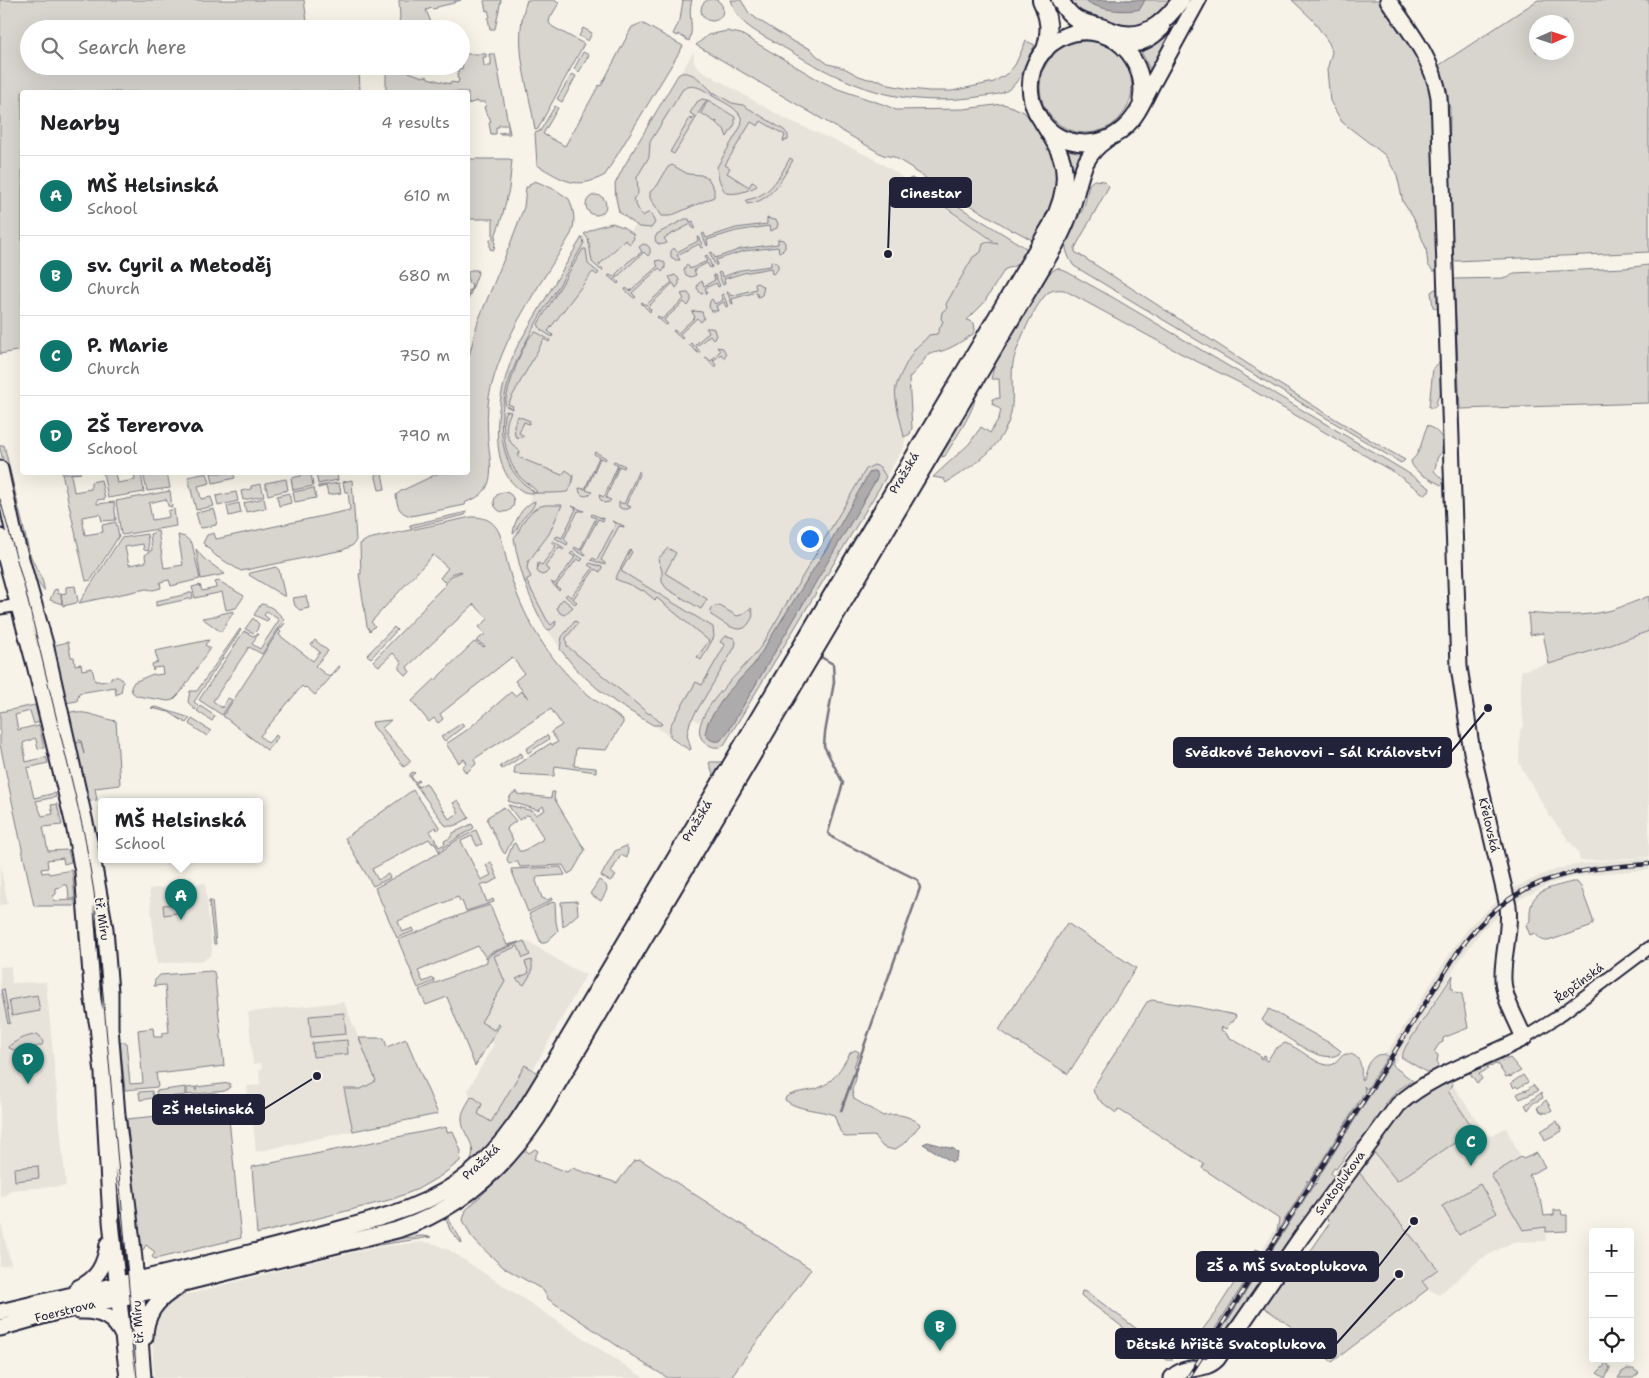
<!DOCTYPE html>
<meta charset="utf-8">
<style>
:root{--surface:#fff;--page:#f6f6f6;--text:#202124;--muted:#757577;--line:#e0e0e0;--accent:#0f766e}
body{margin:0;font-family:"Shantell Sans",sans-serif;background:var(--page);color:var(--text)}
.controls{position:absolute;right:15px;bottom:15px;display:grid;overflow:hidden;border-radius:5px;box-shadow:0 5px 20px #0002}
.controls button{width:45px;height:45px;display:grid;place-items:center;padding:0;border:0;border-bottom:1px solid var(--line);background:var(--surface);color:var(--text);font:25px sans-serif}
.compass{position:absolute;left:1529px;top:15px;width:45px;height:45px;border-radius:50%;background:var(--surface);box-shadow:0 5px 20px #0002;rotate:87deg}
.you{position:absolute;left:809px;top:538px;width:18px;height:18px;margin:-12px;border:4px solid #fff;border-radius:50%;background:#1a73e8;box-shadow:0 0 0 8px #1a73e833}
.badge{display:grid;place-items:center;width:32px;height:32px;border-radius:50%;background:var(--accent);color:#fff;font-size:16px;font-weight:700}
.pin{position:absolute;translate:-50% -41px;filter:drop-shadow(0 1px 2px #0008)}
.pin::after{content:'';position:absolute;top:26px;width:18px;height:15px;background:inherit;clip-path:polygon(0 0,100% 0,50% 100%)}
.popup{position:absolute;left:98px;top:798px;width:165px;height:65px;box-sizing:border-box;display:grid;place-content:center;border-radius:5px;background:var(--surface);filter:drop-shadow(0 1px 4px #0005);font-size:16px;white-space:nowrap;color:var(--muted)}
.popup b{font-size:19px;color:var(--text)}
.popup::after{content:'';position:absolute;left:50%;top:100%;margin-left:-10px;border:10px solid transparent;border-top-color:var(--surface)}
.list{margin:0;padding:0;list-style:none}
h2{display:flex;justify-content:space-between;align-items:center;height:65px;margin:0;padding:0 20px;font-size:21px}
h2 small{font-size:16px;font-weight:400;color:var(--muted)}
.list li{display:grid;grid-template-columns:32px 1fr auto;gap:15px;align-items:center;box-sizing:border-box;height:80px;padding:0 20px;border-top:1px solid var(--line)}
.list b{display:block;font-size:19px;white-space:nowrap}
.list p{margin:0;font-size:16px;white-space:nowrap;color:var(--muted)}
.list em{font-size:16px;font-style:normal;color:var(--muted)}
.icon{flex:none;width:28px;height:28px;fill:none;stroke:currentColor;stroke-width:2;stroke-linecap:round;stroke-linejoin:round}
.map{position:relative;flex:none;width:1649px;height:1378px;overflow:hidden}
.search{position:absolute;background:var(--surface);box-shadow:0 5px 20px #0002;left:20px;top:20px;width:450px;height:55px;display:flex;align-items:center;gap:12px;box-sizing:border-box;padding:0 18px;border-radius:28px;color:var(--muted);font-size:19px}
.panel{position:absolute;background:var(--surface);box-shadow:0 5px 20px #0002;left:20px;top:90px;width:450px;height:385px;border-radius:5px}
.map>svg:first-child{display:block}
.built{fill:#e7e3db}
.green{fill:#d8d5cf;stroke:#7d7c85;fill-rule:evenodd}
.water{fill:#aeabad;stroke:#76747f}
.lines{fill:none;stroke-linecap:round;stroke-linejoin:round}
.stream{stroke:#76747f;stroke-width:2.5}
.minor-casing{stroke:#22223b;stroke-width:15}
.major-casing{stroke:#22223b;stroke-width:19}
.highway-casing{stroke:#22223b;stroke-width:20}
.minor{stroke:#f7f3e8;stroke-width:11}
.major{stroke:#f7f3e8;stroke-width:15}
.highway{stroke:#f7f3e8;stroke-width:16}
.tram{stroke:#22223b;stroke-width:1}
.rail-casing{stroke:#22223b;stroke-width:4.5}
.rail{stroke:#f7f3e8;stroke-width:2.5;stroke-dasharray:8;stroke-linecap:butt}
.labels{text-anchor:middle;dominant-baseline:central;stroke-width:4;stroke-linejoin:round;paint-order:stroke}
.street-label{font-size:12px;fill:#22223b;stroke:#f7f3e8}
.leader{fill:none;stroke:#22223b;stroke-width:2}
.callout-dot{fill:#22223b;stroke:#f7f3e8;stroke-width:2}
.callout{fill:#22223b;stroke:#22223b;stroke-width:2}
.callout-label{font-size:14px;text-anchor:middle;font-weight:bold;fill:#fff}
</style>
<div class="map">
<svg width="1649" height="1378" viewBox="0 0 1649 1378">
<rect width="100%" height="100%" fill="#f7f3e8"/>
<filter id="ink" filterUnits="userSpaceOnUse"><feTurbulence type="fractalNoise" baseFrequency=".02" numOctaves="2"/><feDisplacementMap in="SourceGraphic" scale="10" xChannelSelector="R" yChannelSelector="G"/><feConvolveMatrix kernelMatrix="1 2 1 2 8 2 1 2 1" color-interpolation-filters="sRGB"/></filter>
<g filter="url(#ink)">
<path class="built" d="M694,51V62L699,69L784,118L869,156L894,171L929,198L999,245L983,304L955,331L926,340L896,388L897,400L905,439L904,447L886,477L879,467L866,469L762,645L746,664L723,687L699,722L693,719L678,743L654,725L624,707L590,682L565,655L541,620L523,580L513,536V533L531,503L530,494L522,491L509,479L503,469L499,439L498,418L500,396L506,374L517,345L582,237L588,231L608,224H616L630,232L635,226L619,213L614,194L615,185L618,177Z
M1649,631V857L1580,861L1578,852L1549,815L1519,763L1520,731L1524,726L1521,704V671L1608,646Z
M1649,858V870L1604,873L1570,878L1550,884L1522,898L1510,906L1481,931L1462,957L1195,1378H1181L1452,950L1472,923L1503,896L1516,887L1546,873L1567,866L1603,861Z
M0,865L8,904L0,905Z
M205,883L212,950L211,955L204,960L157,964L149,889Z
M528,941L564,964L586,975L496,1136L479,1129L468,1090L494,1044L475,1024L493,955Z
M11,966L12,983L46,982L66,1186L10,1190L6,1195L0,1196V967Z
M344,1002L376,1081L361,1089L344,1090L353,1131L256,1152L253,1123H250L247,1086L260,1085L259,1070L262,1069L261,1063L253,1064L248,1012Z
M1450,1081L1488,1137L1506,1128L1521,1157L1491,1175L1546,1227V1241L1513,1242L1479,1260L1439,1295L1428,1289L1422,1281L1437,1268L1358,1171L1405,1110L1423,1096Z
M0,1220L11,1264L0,1266Z
M423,1242L435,1244L449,1250L644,1378H154L152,1335L154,1324L165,1307L178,1297L319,1260L379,1247Z"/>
<path class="green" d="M701 10a11 11 0 1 1 22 0a11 11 0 1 1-22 0Z
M0,0H304L308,29H29V66H314V69L318,72L359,69L360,92H22V350L0,354Z
M399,0H461L454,2V3L437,7V8L433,9L432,8L426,10L432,25L430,26L431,29H397L400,18Z
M485,0H501L495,29H490L488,18L490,17L488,10L486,11L484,1Z
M527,0H554L559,3L550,18L549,23L553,27L584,44L542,121L538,129L535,130C529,86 511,45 527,0Z
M683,0H692C687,14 695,27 689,41L678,34L677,36L673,34L680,20Z
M731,0H741L749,13L757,19L792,41L811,49L816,55L828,64L844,68L859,76L868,79L880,80L889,85L910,89L929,91H952L994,82L1008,73L1015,65L1026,41L1035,45C1025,60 1023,80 1008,90C999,96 988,95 978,97C898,108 850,87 783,47C768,38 746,29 737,14C734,10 733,5 731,0Z
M1065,0H1175L1168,9L1139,29L1088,20Z
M1292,0H1380L1422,60L1431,82L1435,110L1438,271H1433L1428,265L1426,248L1413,217L1403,202L1397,175L1385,155L1342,122L1330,101L1327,70L1332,52L1329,43L1313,20Z
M1538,0H1649V252L1456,261L1452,258L1449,185L1450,109L1445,84L1438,66ZM1536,22H1566V52H1536Z
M642,23L683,46L605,175C576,191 563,180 537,165L535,133L540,131L555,106L558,108L543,134L565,146L599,85L601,86L632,27Z
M1173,24L1176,26L1152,71L1150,70L1141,51L1155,41Z
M583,28L592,33L588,41L579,36Z
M727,31L741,34L817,79L838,89L885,105L896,110L964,109L1003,104L1010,106L1024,112L1045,138L1055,154L1058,178L1052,207L1034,241L1014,230L1013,231L914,171L912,168L894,157L883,155L696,45L708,35Z
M1040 87a46 46 0 1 1 92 0a46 46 0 1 1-92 0Z
M583,52L589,55L579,72L574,69Z
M463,54H486V57H483L484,66H491V57H489V54H495L510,134H499L498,133L508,132V125H499V127H496V134H491L489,123L491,122L489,116H487L484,107L486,106L485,102H477V101L468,104V92H386V66H400L399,71L406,72V71L423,77L424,76L428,77V78L450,84V82L458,83L459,79L457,78L459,68L462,69L463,63L461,62Z
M681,73C695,71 703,84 712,91L710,94C701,88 693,83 683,89L650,142L649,157L637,177L638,194L633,199L642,216L650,212L655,223L651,228L639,227L619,212L616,198L615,184L623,168L678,75Z
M572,74L576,76L562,102L557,99Z
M713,92L732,103L743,105L784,130L788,135V140L784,141H783L785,135L761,121L758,126L751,122L725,165L730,168L727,173L749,187L752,182L756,183L757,186C748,191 736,195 726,193C721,187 717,175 717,167L741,126C746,110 722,102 711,95Z
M702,99L707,100L696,117L690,113L697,102Z
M708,100L735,117V124L727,137L724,129L716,123L717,121L715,122L701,113Z
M694,117L696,118L674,154L670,152L690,118L692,120Z
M1067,150L1083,153L1071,188L1070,167Z
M790,158L793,160C782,179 771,202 747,204L746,200C770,196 779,178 790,158Z
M468,159H509L512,160L509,189L502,217L496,234L494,250L490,249V240L493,239V219H468Z
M672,165L688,174L701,175L708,178L714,189V197L670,216H662L650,198V192L657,186L668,167Z
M912,178L1026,248C1026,260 1016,267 1005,269L983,304L967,320L974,323L975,330L973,334C959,343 946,353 929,353L920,366L909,378L912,428L910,434L904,437C902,424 893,399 896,387C899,376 909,358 915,349C919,344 925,341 929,335L937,334L943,321L941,319L942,312L947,308L946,304L973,257L981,252L983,244L988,242L998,244L909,182V179Z
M1094,180L1104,181L1109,186L1075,248V252C1185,321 1291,396 1405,460L1401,463L1074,266C1057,242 1070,232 1082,211C1086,203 1087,192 1089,184Z
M535,181L556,190L569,199C574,210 576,222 571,234C540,286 501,336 489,397C487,410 487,425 488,438C490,465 499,492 466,502L465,505L411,516C399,513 397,507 396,495L401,491L439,473L468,472V360L478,321L509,247L524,207L526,187H529L530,184Z
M586 205a10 10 0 1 1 20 0a10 10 0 1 1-20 0Z
M767,218L777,221L778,224L777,228L770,231L769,226L736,231L707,240L708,245L707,246L702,234L704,233L706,238L736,228L767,224Z
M685,219H689L690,222L693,221L695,228L693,229L691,224L664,238L667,243C662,245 659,245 656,242L655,238L657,234Z
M612,223L623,227L633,234L634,238L630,244L625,240L599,265L603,269L602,271L592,262L588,238L584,234L597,227Z
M698,236L703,247L701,248L699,244L677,255L680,260H676L671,257V251L674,248L677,252L698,241L697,237Z
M582,237L584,243C571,266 557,289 543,311C517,356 488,409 508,461C511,470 517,477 523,483C527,487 532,488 534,493L537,492C533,486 525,483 520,477C506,461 502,435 504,414L506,411L511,412C503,427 506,442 520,451L518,457L562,475L566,470L573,475L572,485L567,492C561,493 528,494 524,492C480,469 500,380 518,345Z
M778,239L783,240L785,243V248L782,251L779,252L778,247L744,251L716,260L717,265H715L710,253L712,252L715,258L741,249L778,244Z
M643,244L647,245L650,248V253L648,256L644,252L615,279L619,282L618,284L608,276L610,275L613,277L628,262L642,252L639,247Z
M583,249H586L588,264L599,273L597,275L593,272L591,274L548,331L553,335L552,337L541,330L538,324Z
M707,255L712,267L710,268L707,263L694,270L696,275L691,277L686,275L684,270L687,264L690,269L707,261L705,256Z
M660,260L665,263V268L662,272L659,268L632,293L636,297L634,298L625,290L626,288L630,291L658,266L655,261Z
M771,261L776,262L778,265C779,269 776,273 772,274L771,268L743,273L724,279L725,284L723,285L718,273L720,272L723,277L741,270L771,266Z
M1649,265V403L1460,409L1454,279L1508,278L1514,273L1625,268Z
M1057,268L1067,272L1112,297L1405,471L1430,488L1429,492L1425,495L1395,473L1240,383L1180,353L1064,290C1059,289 1053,290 1049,292C1036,301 1016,347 1013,363C1010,383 1016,404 1008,423C994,456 973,464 946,483L944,479L933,477L969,444L981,427L990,433L999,418L1001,410L993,404L992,399L1000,398L999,379H991C994,364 1001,348 1012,338V333L1048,274Z
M471,270H477L478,273L468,300L469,290L471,291L472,284L468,283V272Z
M675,275L679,279V284L676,288L673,283L648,307L651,310L650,312L641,303L642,302L646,305L672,282L669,277Z
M713,275H715L720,286L718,287L716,283L705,288L707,293L701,294L697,288L698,284L702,281L704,286L715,280Z
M757,283L764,287L762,295L758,297L756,292L732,299L733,304H732L727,292H729L731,296L756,289L755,284Z
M1435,289L1439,290V307L1437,309L1433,307L1431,292Z
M685,293H688L691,297V301L688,306L684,302L664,320L668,324L666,325L657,317L658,316L662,319L684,299L681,294Z
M723,294L728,306L726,307L724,302L716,306L718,311H712L709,307L710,301L712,299L715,304L723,300L721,295Z
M695,311L702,312L704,318L701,322L697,318L680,334L683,338L682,339L673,331L674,330L678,333L695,317L692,312Z
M706,328H711L714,329L716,336L713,339L710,335L696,347L700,352L698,353L689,345L691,343L694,346L709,332Z
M536,332L550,340L549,342L544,339L508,404L513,406L512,409L506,406L505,403C508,389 523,336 536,332Z
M717,347L723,348L726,354L724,358L721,354L713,361L716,365L715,367L705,358L706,357L711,361L720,351Z
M1439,363L1443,366L1444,389C1439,394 1437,398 1436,406L1433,408L1429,407L1433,368Z
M975,397C976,408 952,444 945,456L942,457V454Z
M518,416L530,421L529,424L524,422L519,433L524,436L519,438L515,436L514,425Z
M1428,425C1435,430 1446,437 1444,448C1443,452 1438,455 1437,459C1436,463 1436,466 1434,471L1443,480V483L1441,485C1431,479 1413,473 1411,461C1423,451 1421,437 1428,425Z
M4,445L29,551L24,553L0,448V446Z
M595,452L606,458L605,460L600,458L586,490L592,492C588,497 583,497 580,493L579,488L585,489L599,457L594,454Z
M614,461L625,466L624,468L619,466L606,498L611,500L609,502L604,503L600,499L599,495L604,497L618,465L613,463Z
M874,465L880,467L886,477L724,745C719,748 714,748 709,745C677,729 735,677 747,663C753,657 757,651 762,645L866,469Z
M638,472H640L626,505L631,507L628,509H622L619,507V502L624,504Z
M62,473H81L71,474L74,492L91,489V482L101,480L105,499L97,500V504L114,502L116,520L102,521L100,514L82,517L85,535L103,532L102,525L116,522L119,536L91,580L86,581Z
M103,473H115L117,483L135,480L134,473H141L144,492L108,498Z
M143,473H167L170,488L147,491Z
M207,473L210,483L198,486L201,499L211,497L214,506L196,510L188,477Z
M211,473H233L235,478L213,483Z
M311,473L313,486L293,490L291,478L301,476V474Z
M316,473H337L338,480L318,484Z
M375,473H382L385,489L379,490Z
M286,479L288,490L268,495L265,483Z
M352,480L356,540L353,545L343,550L241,571L216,556L203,543L207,535L214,533L216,539L350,510L348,492H345L343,482Z
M339,483L341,493L328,495L326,486L318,488V486Z
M261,484L264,496L243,500L241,491L251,489V486Z
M314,488L316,498L295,502L293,492Z
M170,491L172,507L168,506L166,499L149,503L152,520L169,517L168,511L174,509L176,526L122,535L121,534L116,501Z
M494 502a10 10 0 1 1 20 0a10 10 0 1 1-20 0Z
M236,492L238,501L218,506L216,496Z
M289,493L291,503L279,506L277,496Z
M264,498L266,508L246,512L244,503Z
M535,501C535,508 526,514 521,521C518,525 517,531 513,534C514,521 522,506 535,501Z
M239,503L241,513L229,516L227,506Z
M546,505H562L549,534L528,562L527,569L531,577L526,580L547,620L551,625L556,621L555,626L550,630L546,629C530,601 519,571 514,538C518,535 519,529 522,524C527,515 535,506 546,505Z
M572,506L584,511H578L564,539L568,543L567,545L555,538L557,536L562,538L576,509Z
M214,509L217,519L216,525L202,528L200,527L196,513Z
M467,512L465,515L410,528V525Z
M592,514L604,519L603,521L598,519L581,551L586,554L585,556L574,549L575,547L580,550L596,518L591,516Z
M471,517C499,516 501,536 506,558C509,570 512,582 517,594C533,635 560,673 595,700C604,707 614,713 623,720V723L606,750L576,748L574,766L596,768V772L555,766L554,776L514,774L515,766L551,743L552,745L558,742L551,732L562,725L551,709L474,759L476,764L466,773L462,767L467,763L464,759L459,762V763L446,744L467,730L511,692L515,696L521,691L528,698L515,681L524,673L512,657L440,714L443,719L438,723L434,718L429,722L412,701L435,679L436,680L440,675L474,642L484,647L485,646L476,641L485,634L479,627L488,619L474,604L407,667L410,672L407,675H405L399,669V666L402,663L393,653L379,666L373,661L425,607L424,606L446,584V583L451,576L462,572L461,571L451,574L444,582L440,578L448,568L433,555L371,622L375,626L370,631L367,626L359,574H361L360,544L368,539Z
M612,521L624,526V527L619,526L601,560L605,563V565L591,560L593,558L597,560L616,524Z
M158,531L164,568L183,565L178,535L185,537L192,543L200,579L171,586L169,580L160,582L161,588L153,590L146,589L79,603L121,538L147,534L149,551L144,550L143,544L125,547L129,565L146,562L145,555L152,550L150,534Z
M553,541L564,548L563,550L559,547L545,567L549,570L545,574L541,575L537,571L538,563L542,565L556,546L552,543Z
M668,548L676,553L665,573L707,599L701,609L667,589L662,582V571L658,559Z
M196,549L203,558L225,574L201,579Z
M630,550L632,552L621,571L713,627L714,637L701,660L697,657L709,641L657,598L655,600L643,590L641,591L633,586L615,579Z
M572,552L583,559L581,561L577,559L556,586L560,589L559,591L551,582L555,584L575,557L570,554Z
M28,554H30C33,564 46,582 44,591L30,570L32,566Z
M590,563L602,567L600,572L595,569L573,599L577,602L575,604L565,596L567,594L571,597L593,568L588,565Z
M276,567L279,570L285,597L249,575L250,573Z
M219,581L244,596L236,608L226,610L222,592L195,598L192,587L200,585L202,591L216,588L215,582Z
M75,586L78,601L76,603L63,606L61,595L62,604L50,600L54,590L57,589L58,594L66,593V587Z
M188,593H192L193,598L156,606V601L188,594Z
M306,596L309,608L300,610L295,606L293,598Z
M1649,596V631L1608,646L1549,664L1543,633L1530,635L1528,613C1556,616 1585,617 1612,610C1624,606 1637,601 1649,596Z
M563,599L573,607L564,615L560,613L557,608L558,605Z
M261,604C269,604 281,614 284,620L262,654L249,647L213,701L222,708L228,698L232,700L222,715L199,700L244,631L253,636L258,634L252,644L260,649L279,620L267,611L264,615L269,619L267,621L254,615Z
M714,606H720L737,616L741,615L751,608C754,614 753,618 749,623C740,638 722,621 711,615L710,610Z
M234,611L221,632L202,618L220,615V614Z
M253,618L259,624L257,630L254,633L245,629Z
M575,621L578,623L566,638L567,646L649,714L650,713L662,724L661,725H653L618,704L598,689L576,669L560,649L562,637Z
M285,623L279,630L281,632L279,635L313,661L320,652L311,645L315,640L328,651L315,666L329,677L338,666L340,667L315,695L306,687L304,688L302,686L260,736L268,743L276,735L278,737L275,741L274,740V742L267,750L223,716L279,630Z
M394,627L397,630L371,658L367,655Z
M240,629L241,630L194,702L198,705L195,710L188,702L190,691H197Z
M727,636L734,638L736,642L735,647L690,722L687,735L691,749L690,750L675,741L670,736V726L696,682L702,685L725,645L720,642L723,638Z
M209,640L205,645L210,648L181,692L173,700L168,701L137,696L132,692L131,687L134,682L153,674L156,675L163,674L162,667L154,668L153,671L152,664L158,662L155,651Z
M68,642L71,657H74L75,665L81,664L82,670L92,668L95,681H99L100,682L111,680V677C117,676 121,677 123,682L121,692L116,695L115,687L79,693L77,701L65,703L60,693V677L55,645Z
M35,705L39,722L34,724L30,711L15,715L18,730L34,726L36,727L39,725L44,748L38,749L36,740L35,738L23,743L26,762L46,757L48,763L27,768L34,798L55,793L56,797L36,801L42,816L53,814L51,805L57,804L62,825L43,827L48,851L68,850L71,862L64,864L63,858L47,860L48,868L41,869L42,873L48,872L49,874L72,870L75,899H69L68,887L66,885H62V887L56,888V894L53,896L54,901L75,900V904L74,906H34L0,744V712Z
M200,706L215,716L212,721L197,711Z
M156,707L190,718L186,723L169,712L151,708Z
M76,711V713C88,711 103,719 116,721L120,785L95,788L97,800L85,802L71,744L81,742L84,754L81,740L71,742L67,713Z
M192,719L211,731L207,736L189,724Z
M391,720L382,728L411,761L404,767L373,726L372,722Z
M462,723L464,726L445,741L441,737Z
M547,735L549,739L528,753L526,749Z
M521,753L523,756L502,769L500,766Z
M710,762H724L715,779L709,763Z
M413,772L415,773L411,776L415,782L419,780L420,781L416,783L418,787L426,783L449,819L459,813L453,803L458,800L469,818C461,822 453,829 445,825L410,777V774Z
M413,790L440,828L437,830L436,827L430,831L439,847L445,844L444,841L450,838L453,833L472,824L474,828L457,838L439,851L434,842L432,843L429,839L372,869L378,880L388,874L390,878L373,886L345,838Z
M517,791V794L551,798L552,792H555L554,798L585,850L573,871L568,874L563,865L520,867L517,861L509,864L507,859L513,844L515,843L519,851H523L542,840L543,837L530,816L527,815L519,820L508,805L533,811L536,815L545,810L543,806L538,810L508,801L511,795Z
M504,807L516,821L508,827L507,830L513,840L511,842L505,854L503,852L487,820L489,816Z
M476,830L482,844L477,846L472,836L461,841L481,880L491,875L486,865L491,862L498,879L487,884L486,883L480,885L487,902L493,899L494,902L466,911L462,901H460L458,897L398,921L402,932L413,928L414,931L397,938L375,888L439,853L457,840Z
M626,846L628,849L627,858L621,855L611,872L616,876L610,881L601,876L615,851Z
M561,867L565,875L537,877L536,881L542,898L547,900L552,898V900L528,912L511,869Z
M599,880C611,887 607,890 601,901L590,894Z
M1572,882H1577L1581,887L1593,920V923L1590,927L1548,941C1541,941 1539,938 1535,933L1530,935L1526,925L1530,921C1528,889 1547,889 1572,882Z
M209,901H212L216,944H214Z
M577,901L578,914L563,927L561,902Z
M555,902L556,922L558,931L545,943H541L529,914L550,903Z
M175,904L177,913L164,915L163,905Z
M490,905L507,945L519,942L490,953L486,958L478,946L418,971L423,982L433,978L435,981L418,988L398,940L470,911Z
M1067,923L1136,968L1068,1074L999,1030Z
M524,941L530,955L523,958L518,946L494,956L505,982L481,1022L494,1030L498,1024L500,1025L475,1066L447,997L426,1005L419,990L487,962V959L491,954Z
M531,960L532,961V972L524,985L516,979L529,973L525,962Z
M211,971L214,972L215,977L224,1066L166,1073V1072L156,1073L158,1087L125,1090L120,1042H126L130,1084L143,1083L138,1030L153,1028L154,1037H162V1033L169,1032L165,985L154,986L155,980L160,975Z
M1453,975L1451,988H1453V991L1462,994L1468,1028L1443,1038V1042L1439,1044L1434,1052L1438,1055L1437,1064L1440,1071L1431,1075L1401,1057L1406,1046Z
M4,989L10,1023L8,1024L1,990Z
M37,995L40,1011L12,1016L9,1000Z
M1152,1000L1197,1007L1235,1015L1236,1016L1233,1022H1231L1226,1029L1222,1027L1221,1030L1227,1034V1036L1261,1056L1260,1058L1262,1059L1264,1055L1266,1056L1264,1059L1267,1061L1275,1049L1285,1043C1300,1048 1311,1061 1326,1065C1338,1067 1339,1055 1346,1054C1362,1053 1362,1069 1361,1080L1363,1079C1365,1067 1373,1049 1388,1056L1368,1088L1366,1089L1364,1086L1365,1091C1347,1122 1328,1151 1309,1181H1306L1308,1182L1277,1232L1279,1219L1202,1168L1204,1164L1118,1109L1116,1113L1099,1100L1094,1093L1093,1088L1147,1002Z
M1269,1009L1333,1045L1341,1051L1339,1054C1320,1066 1283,1033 1265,1023L1262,1020Z
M344,1013L346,1034L311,1037L309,1016Z
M37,1034L40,1036L43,1042L42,1045C31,1048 20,1054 9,1048L10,1045L22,1038Z
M359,1038H384L387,1047L406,1039L438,1114L353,1131L344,1089H361L376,1081Z
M347,1040L348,1054L313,1057L312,1043Z
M855,1050L859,1052L854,1067L856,1079L852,1090L854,1099L883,1116C897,1113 907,1115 919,1123L920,1125L906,1142L894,1150L883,1147L874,1136L845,1137L840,1131L834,1115C818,1109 799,1111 785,1100L786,1097C796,1091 805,1092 816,1089C833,1084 842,1067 850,1053Z
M1510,1058L1521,1071L1510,1077L1509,1076L1506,1077L1498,1065L1495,1064L1491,1067L1490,1066L1487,1067L1488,1069L1479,1074L1482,1079L1477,1083L1469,1072Z
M1393,1059L1392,1065L1413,1081L1415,1084L1413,1085L1410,1082L1398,1090L1385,1104L1388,1107L1379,1118L1375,1119L1367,1134L1348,1153L1336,1169L1334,1168L1331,1173L1334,1177L1331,1184L1210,1357L1202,1360L1204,1354L1212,1345L1268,1257H1271L1269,1255L1313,1186L1317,1183L1314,1184L1315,1181L1318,1180L1321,1173Z
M525,1065L540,1074L520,1105L518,1106L488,1151L467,1167C482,1145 462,1138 462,1119C461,1112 468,1103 471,1097L475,1098L482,1104L478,1114L491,1122Z
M1523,1075L1528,1082L1518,1088L1516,1086L1514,1088L1511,1083Z
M1450,1081L1453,1085L1448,1091L1475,1131L1465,1136L1397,1181L1373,1151L1405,1110L1423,1096Z
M230,1083V1087L225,1091L187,1095V1088L195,1087L196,1091V1087Z
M1533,1085L1538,1091L1520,1099L1517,1094L1525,1090L1526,1091Z
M186,1087V1095L157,1098L156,1091Z
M152,1091L153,1098L140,1100L139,1092Z
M1541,1093L1543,1098L1533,1103L1528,1110L1525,1105Z
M1546,1100L1552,1110L1547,1113L1541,1112L1537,1108Z
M209,1101V1105L156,1110L155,1105Z
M228,1109L241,1238L155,1259L152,1257L155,1252L146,1245L143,1250L140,1248L127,1119Z
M1557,1121L1562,1131L1545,1140L1541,1131Z
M446,1127L447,1132L453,1131L461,1151L460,1161L442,1175L418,1189L393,1199L257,1234L252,1167Z
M524,1149L529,1153L535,1149L538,1151L534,1159L567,1172L572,1168L617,1183L634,1161L641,1160L811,1269L730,1378H668L640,1361L548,1299L543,1290L503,1267L478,1244L471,1236L463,1220L466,1210L509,1169Z
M1537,1153L1545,1167L1529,1175L1542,1204L1544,1216L1554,1215V1210H1561L1562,1215H1567V1231L1546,1232V1227L1523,1230L1491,1175L1521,1157L1523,1159Z
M38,1166L39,1178L15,1181L14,1168Z
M1358,1171L1438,1269L1422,1281L1428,1289L1332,1362L1296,1330L1262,1306L1304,1252L1308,1255L1329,1224L1326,1216Z
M1480,1184L1497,1213L1459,1235L1442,1206Z
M446,1218H448L461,1240L462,1244L450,1230Z
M421,1236L431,1237L379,1245L302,1262L177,1294L178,1291L385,1240Z
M1256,1249L1263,1252L1262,1255L1195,1360L1193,1362L1188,1360L1185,1357L1186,1352L1215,1313Z
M1082,1291L1087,1292L1172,1355V1360H1166L1083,1297L1081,1295Z
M1600,1359H1608L1607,1363L1610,1368L1605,1378L1597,1373L1605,1365Z
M1627,1369H1633L1639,1373L1633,1378H1618L1622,1372Z"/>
<path class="water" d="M1086,0H1145L1140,9C1128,13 1095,10 1086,0Z
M872,471H875L878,475L876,480L729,730L720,741C713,742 709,740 705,734L708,722L726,694L754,664L828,546L869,473Z
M928,1142L954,1149L958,1153L955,1161L952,1162L923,1144Z"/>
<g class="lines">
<path class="stream" d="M821,657L833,664L834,682L825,733L824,746L843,783L828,833L833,838L918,880L920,888L841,1111"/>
<g class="minor-casing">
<path id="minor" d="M0,608L20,605
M1524,1038L1556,1018L1649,948"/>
</g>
<g class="major-casing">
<path id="major" d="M1162,28C1154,36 1144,43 1133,44C1120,45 1112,37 1100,34C1072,26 1043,42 1033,69C1028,85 1030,103 1039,117C1046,129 1058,138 1071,141C1090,146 1110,141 1124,128C1139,115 1146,94 1156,77C1170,51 1184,26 1198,0
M1115,40C1135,54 1145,77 1141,100
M0,469L14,534L45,644L90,845L105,929L110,992V1027L117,1115L134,1259L143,1378
M0,537L35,665L74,825L83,872L93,1000L98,1026L103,1074L111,1221L120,1310L128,1378
M78,1288C98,1279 105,1265 108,1244
M79,1311C98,1310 114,1316 122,1334
M0,1312C103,1287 207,1266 310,1237C367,1221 426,1211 473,1171C512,1139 536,1091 562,1049L1051,225C1061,205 1069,179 1061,157C1057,145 1049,133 1042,122
M0,1328L53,1313L147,1292L397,1230C458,1210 503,1170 538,1117L1055,246C1062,233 1068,221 1072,207C1081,179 1080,158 1106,140
M145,1337C145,1314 158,1298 177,1288
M1172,1378C1184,1364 1204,1373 1217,1359L1302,1236L1398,1105C1433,1073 1483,1060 1524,1038C1517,1020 1504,1000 1503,980C1502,955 1511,932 1508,906L1472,752L1459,667L1439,97C1433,59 1409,30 1388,0"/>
</g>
<g class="highway-casing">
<path id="highway" d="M1041,0C1049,17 1051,32 1045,50
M1060,0C1071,20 1080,22 1101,27C1108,29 1116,33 1123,34C1149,38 1167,19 1181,0"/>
</g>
<use href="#minor" class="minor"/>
<use href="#major" class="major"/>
<use href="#highway" class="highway"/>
<path class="tram" d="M0,499L25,589L74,790L85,838L94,892L137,1378"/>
<g class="rail-casing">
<path id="rail" d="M1188,1378L1457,953C1510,878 1562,870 1649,864"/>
</g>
<use href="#rail" class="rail"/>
</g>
</g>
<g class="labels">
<g class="street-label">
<text transform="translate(904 473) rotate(-59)">Pražská</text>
<text transform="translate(697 821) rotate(-59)">Pražská</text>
<text transform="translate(1489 825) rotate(77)">Křelovská</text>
<text transform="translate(102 919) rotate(81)">tř. Míru</text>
<text transform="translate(1579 983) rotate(-37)">Řepčínská</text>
<text transform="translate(481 1162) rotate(-43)">Pražská</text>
<text transform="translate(1340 1183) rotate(-54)">Svatoplukova</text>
<text transform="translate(65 1311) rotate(-14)">Foerstrova</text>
<text transform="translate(138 1322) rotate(-94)">tř. Míru</text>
</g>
</g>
<path class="leader" d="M888 254L890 193M1488 708L1451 752M317 1076L264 1109M1414 1221L1378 1267M1399 1274L1336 1344"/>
<g class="callout-dot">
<circle cx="888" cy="254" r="5"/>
<circle cx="1488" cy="708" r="5"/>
<circle cx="317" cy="1076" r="5"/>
<circle cx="1414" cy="1221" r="5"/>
<circle cx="1399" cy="1274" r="5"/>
</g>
<g class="callout">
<rect x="890" y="178" width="81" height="29" rx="5"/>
<rect x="1174" y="738" width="277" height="29" rx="5"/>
<rect x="153" y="1095" width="111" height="29" rx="5"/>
<rect x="1197" y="1252" width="181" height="29" rx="5"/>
<rect x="1116" y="1329" width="220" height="29" rx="5"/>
</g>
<g class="callout-label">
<text x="931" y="198">Cinestar</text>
<text x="1313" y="757">Svědkové Jehovovi - Sál Království</text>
<text x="208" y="1114">ZŠ Helsinská</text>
<text x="1287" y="1271">ZŠ a MŠ Svatoplukova</text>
<text x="1226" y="1349">Dětské hřiště Svatoplukova</text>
</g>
</svg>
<div class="controls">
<button>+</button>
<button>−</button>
<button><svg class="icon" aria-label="locate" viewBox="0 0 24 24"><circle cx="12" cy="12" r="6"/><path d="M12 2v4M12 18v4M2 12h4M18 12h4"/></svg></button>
</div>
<svg class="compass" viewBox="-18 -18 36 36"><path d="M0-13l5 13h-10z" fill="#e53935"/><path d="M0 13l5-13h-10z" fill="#757577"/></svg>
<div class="you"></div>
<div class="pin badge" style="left:181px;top:920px">A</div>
<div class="popup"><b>MŠ Helsinská</b>School</div>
<div class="pin badge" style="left:940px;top:1351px">B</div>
<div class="pin badge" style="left:1471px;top:1166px">C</div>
<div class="pin badge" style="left:28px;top:1084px">D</div>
<div class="search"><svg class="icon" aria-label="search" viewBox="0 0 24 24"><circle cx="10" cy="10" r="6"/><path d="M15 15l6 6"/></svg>Search here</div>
<section class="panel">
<h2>Nearby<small>4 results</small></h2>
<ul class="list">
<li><span class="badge">A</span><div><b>MŠ Helsinská</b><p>School</p></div><em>610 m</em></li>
<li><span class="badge">B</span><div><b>sv. Cyril a Metoděj</b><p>Church</p></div><em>680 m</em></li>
<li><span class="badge">C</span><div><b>P. Marie</b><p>Church</p></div><em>750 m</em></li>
<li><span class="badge">D</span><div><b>ZŠ Tererova</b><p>School</p></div><em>790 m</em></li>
</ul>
</section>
</div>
